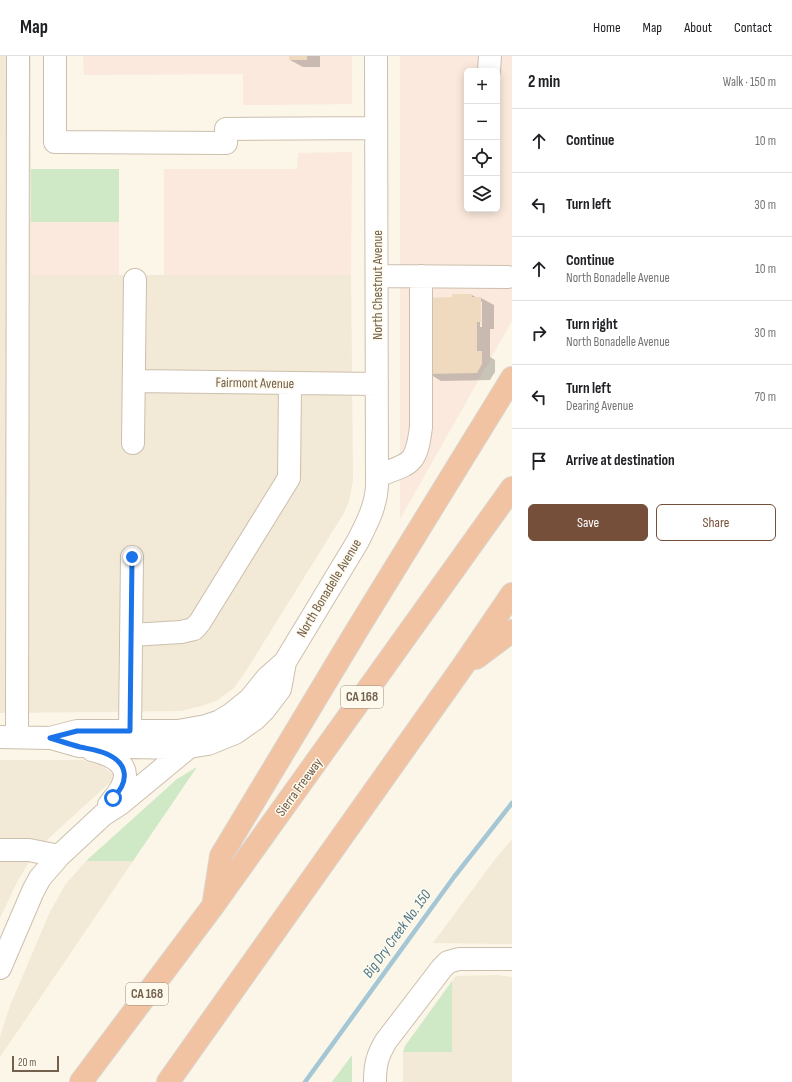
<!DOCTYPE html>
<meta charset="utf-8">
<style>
:root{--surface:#fff;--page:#f6f6f6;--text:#202124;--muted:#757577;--line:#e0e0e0;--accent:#754f3a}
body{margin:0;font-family:"Sofia Sans Condensed",sans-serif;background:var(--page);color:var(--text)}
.controls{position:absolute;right:12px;top:12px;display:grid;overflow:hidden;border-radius:6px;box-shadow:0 2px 10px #0003}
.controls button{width:36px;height:36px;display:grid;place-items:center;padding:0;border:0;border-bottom:1px solid var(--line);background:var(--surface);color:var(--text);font:20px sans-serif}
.scale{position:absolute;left:12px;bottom:10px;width:47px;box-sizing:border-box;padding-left:4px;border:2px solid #73604d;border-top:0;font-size:11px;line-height:14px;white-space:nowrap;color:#73604d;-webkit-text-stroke:3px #fefaed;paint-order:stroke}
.stop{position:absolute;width:12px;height:12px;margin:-9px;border:3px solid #1a73e8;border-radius:50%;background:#fff}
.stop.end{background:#1a73e8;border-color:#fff;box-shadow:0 1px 4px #0008}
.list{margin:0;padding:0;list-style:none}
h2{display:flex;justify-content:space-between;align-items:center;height:52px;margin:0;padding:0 16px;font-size:17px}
h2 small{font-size:13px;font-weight:400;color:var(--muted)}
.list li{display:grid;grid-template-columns:26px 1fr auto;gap:12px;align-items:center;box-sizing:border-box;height:64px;padding:0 16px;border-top:1px solid var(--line)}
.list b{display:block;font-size:15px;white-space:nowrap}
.list p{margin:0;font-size:13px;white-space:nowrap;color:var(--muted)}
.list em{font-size:13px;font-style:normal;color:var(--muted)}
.actions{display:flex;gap:8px;padding:12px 16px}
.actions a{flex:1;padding:9px 0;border:1px solid var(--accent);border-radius:6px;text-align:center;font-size:14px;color:var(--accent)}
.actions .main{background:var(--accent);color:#fff}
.icon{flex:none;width:22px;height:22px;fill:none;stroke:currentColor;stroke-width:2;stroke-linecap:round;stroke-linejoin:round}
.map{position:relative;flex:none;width:512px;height:1026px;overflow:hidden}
header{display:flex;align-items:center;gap:24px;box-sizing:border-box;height:56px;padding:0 20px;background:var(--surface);border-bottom:1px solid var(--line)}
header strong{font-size:19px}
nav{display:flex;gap:22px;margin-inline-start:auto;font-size:14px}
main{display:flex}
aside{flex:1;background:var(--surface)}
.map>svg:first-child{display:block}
.residential{fill:#f2e9d6}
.commercial{fill:#fae9dc;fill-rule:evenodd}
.green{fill:#cfe8c6}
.shadow{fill:#0003;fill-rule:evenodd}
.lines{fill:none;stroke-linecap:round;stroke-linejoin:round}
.stream{stroke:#a4c6d5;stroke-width:4.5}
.building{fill:#efdac0}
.minor-casing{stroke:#ccbfae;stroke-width:24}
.highway-casing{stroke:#dbd6d1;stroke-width:24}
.minor{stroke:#fff;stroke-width:22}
.highway{stroke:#f1c3a2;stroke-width:22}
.route{stroke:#1a73e8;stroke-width:5}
.labels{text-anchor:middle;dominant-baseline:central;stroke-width:3;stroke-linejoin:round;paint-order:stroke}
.shield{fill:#fefaed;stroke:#9d8e7d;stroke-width:1}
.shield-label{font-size:13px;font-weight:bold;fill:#73604d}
.street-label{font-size:14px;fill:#73604d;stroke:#fefaed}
.water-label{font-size:15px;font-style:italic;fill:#4c788b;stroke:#fefaed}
</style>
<header>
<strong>Map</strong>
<nav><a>Home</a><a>Map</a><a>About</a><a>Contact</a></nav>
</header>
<main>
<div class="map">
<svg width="512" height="1026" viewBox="0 0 512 1026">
<rect width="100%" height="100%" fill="#fbf6e7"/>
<path class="residential" d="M0,0H31V219H351L353,424L349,445L344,457L246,615L234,632L216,645L201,650L181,655L0,657Z
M0,704H82L101,709L116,721L50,781L30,805L18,824L0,862Z
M512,783V888L433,887L496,802Z
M86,805H133L0,1001V981L10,950L49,858L65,829Z
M497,919L512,921V1026H403V996H452V925L456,920Z"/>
<path class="commercial" d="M83,0H352V48L243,49V18L84,19Z
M400,0H512V265L400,463ZM467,15H497V153H467Z
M352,96L351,219H164V113H297L298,97Z
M31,166H119V219H31Z"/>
<path class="green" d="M31,113H119V166H31Z
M197,711L133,805H86L177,723Z
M452,925V996H403L405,990Z
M352,999V1026H332Z"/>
<path class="shadow" d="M290,0H320V11H303L290,4Z
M472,239L477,242H481L494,249V273H490V301L495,304V316L490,324L441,325L428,317L453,242ZM480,244L482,246V271H480Z"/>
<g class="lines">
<path class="stream" d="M305,1026L454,821L512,747"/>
</g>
<path class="building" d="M289,0H307V4H289Z
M452,238H472V241H481V266H477V295H482V308L477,317L427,318V242L452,241Z"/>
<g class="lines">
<g class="minor-casing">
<path id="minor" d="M55,0V86L226,87V73L376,72
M489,15L490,0
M377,220L508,221
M134,325L377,328
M133,387L135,224
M377,420C411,407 416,410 421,371V220
M131,579L181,576L194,573L200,566L289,422L290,328
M130,675L132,501
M0,681L50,682L77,675H178L206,670L218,666L230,659L250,643L267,622L285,606L358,485C367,467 376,450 377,430L376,0
M17,681L18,0
M51,682L79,690L182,692L208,688L235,677L255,663L264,654L280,633L285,606
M92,694C113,699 135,710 120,734C117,740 112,744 109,749
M0,794H29L59,800
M0,912L33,835L40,822L59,800L103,759L120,748L189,691
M375,1026C375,1009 377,1000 386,985L442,912L448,906L459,903H512"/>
</g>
<g class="highway-casing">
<path id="highway" d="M476,602L512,575
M214,845L221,800L357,574L512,322
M81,1026L213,850L512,432
M168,1026L463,610L512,538"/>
</g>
<use href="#minor" class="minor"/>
<use href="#highway" class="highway"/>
</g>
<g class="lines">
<path class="route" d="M113,742C129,726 129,708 107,698C98,694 89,693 80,691C69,688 60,685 50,682L77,675H130L132,501"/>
</g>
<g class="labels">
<g class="shield">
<rect x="341" y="630" width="42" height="22" rx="3"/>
<rect x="126" y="927" width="42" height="22" rx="3"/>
</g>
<g class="shield-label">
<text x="362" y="641">CA 168</text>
<text x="147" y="938">CA 168</text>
</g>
<g class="street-label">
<text transform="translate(377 229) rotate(-90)">North Chestnut Avenue</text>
<text transform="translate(255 327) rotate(1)">Fairmont Avenue</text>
<text transform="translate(329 532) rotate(-59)">North Bonadelle Avenue</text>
<text transform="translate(299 731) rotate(-54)">Sierra Freeway</text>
</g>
<g class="water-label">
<text transform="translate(397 878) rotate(-54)">Big Dry Creek No. 150</text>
</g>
</g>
</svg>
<div class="controls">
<button>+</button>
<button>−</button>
<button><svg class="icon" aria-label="locate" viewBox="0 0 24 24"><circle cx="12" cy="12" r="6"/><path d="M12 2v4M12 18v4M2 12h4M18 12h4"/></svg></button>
<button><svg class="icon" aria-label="layers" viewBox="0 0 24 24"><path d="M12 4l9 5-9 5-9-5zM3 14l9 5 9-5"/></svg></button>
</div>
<div class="scale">20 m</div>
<div class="stop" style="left:113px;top:742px"></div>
<div class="stop end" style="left:132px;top:501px"></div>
</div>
<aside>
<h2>2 min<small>Walk · 150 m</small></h2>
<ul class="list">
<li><svg class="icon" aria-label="ahead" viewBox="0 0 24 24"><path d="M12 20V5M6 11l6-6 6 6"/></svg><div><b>Continue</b></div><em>10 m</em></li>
<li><svg class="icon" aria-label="left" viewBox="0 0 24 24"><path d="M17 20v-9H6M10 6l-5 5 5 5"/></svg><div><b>Turn left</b></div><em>30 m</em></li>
<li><svg class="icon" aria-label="ahead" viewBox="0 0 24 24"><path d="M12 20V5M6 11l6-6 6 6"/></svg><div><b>Continue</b><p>North Bonadelle Avenue</p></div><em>10 m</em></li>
<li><svg class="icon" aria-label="right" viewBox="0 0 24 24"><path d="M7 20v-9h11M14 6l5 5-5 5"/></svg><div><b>Turn right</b><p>North Bonadelle Avenue</p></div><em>30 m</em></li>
<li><svg class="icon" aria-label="left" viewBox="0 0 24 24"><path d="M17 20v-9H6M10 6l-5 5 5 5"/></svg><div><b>Turn left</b><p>Dearing Avenue</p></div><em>70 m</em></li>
<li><svg class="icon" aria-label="arrive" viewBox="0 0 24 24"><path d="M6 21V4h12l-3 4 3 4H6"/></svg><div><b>Arrive at destination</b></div></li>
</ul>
<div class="actions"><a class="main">Save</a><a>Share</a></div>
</aside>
</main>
